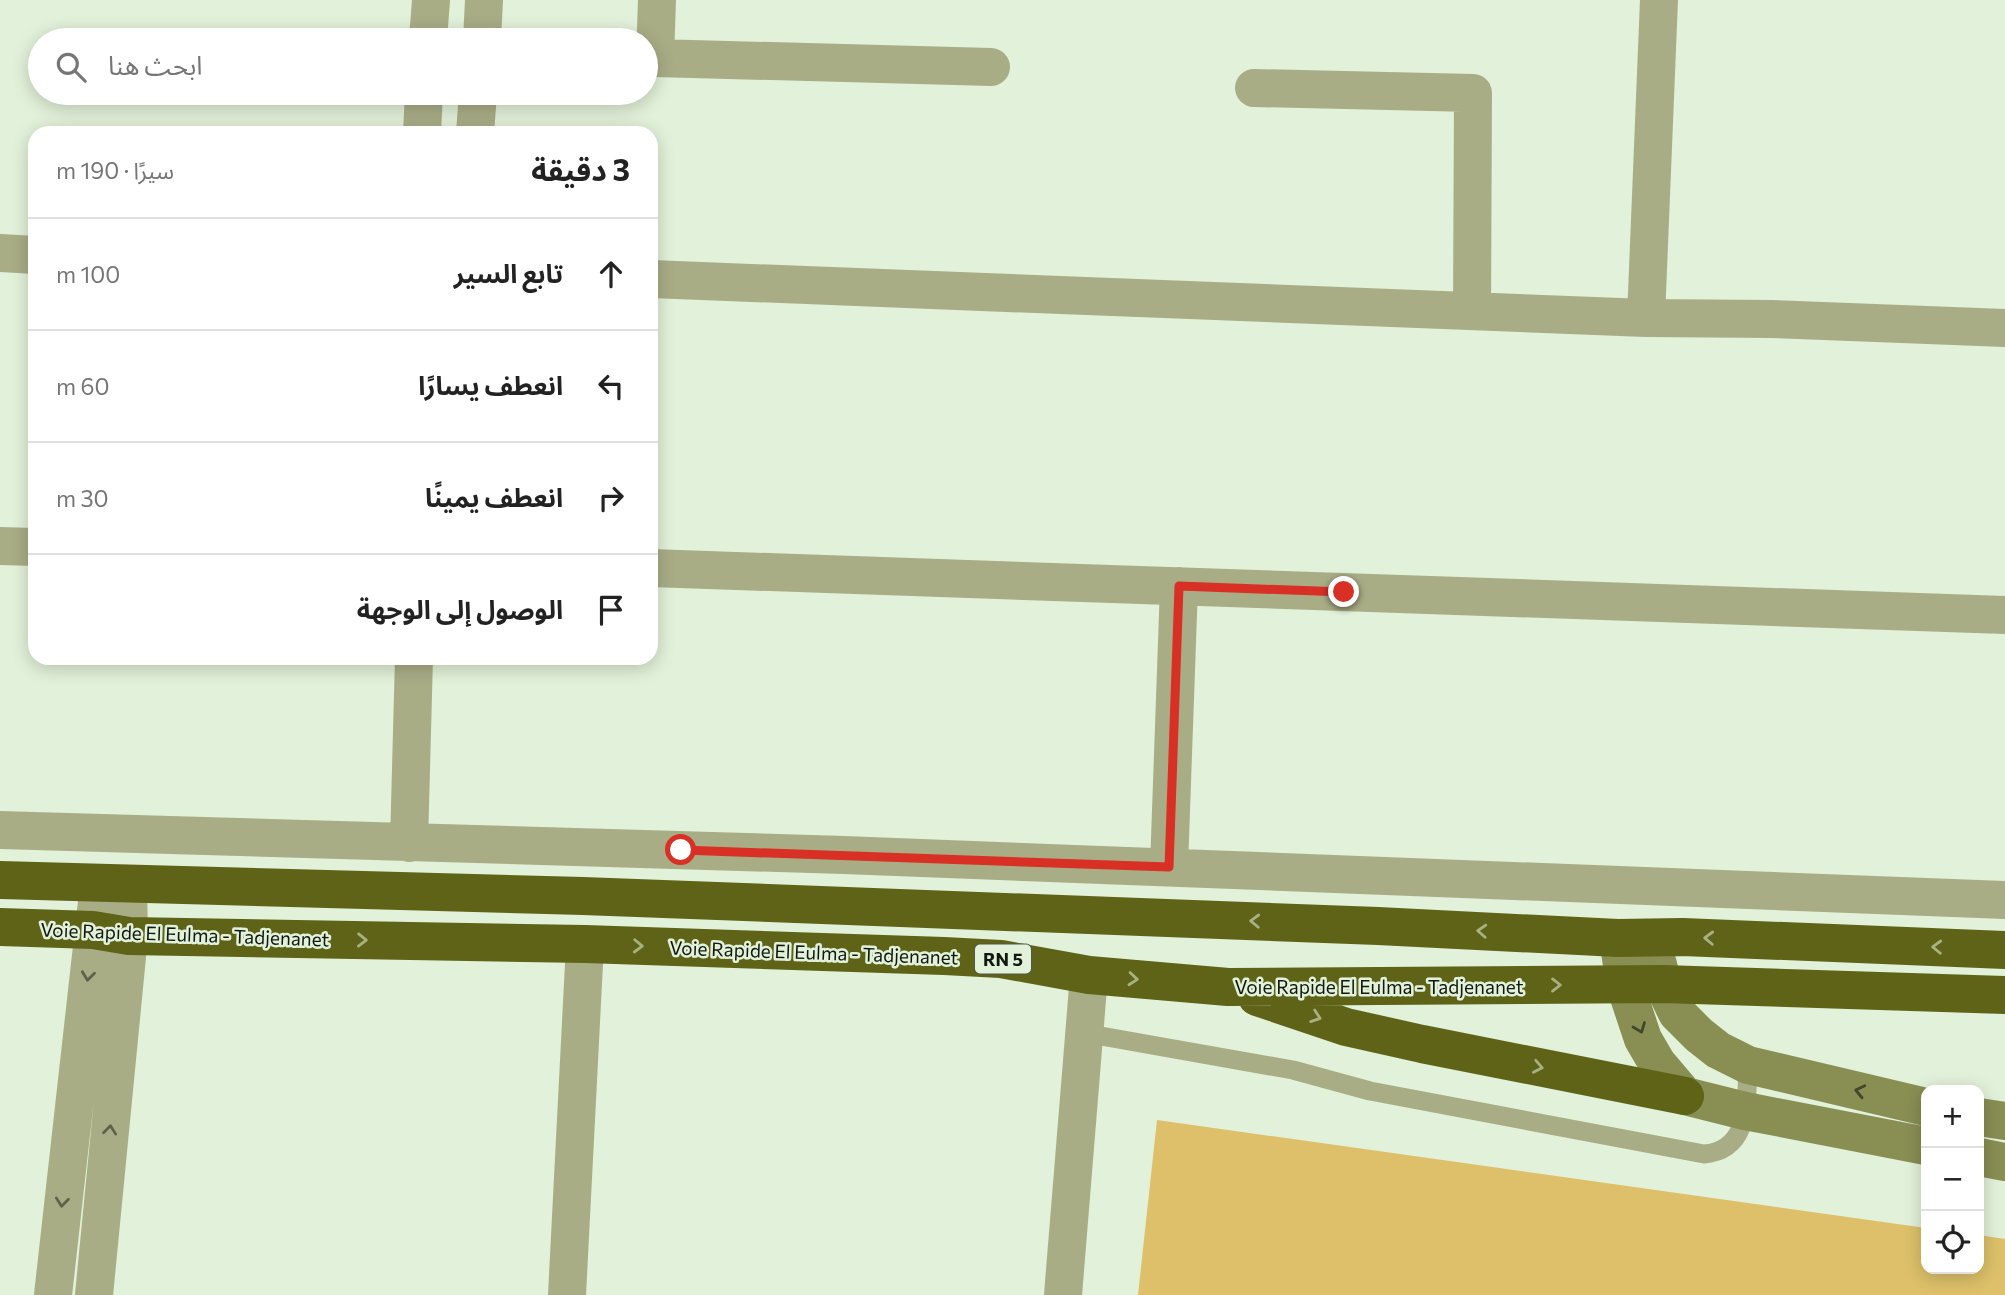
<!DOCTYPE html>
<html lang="ar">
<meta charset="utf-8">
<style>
:root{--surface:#fff;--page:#f6f6f6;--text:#222;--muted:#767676;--line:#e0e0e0}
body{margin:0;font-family:Commissioner,"Noto Sans Arabic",sans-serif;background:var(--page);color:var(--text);direction:rtl}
.controls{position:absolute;right:21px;bottom:21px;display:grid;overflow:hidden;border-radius:14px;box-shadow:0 4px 18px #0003}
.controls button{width:63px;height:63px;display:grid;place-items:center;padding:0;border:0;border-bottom:2px solid var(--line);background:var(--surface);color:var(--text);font:35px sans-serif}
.stop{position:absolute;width:21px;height:21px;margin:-16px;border:5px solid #d93025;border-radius:50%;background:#fff}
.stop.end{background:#d93025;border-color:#fff;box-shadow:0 2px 7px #0008}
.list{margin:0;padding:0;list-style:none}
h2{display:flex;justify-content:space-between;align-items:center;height:91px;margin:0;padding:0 28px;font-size:30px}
h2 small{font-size:23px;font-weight:400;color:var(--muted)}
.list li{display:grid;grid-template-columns:46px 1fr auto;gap:21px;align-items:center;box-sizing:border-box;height:112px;padding:0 28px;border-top:2px solid var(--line)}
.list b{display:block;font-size:26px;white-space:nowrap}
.list em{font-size:23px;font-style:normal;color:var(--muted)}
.icon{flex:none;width:38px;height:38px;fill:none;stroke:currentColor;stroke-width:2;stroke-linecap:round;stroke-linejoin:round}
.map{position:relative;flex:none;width:2005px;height:1295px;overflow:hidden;direction:ltr}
.search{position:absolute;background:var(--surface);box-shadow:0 4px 18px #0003;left:28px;top:28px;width:630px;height:77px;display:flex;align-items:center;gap:18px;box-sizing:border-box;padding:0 24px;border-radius:38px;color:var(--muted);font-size:26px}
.panel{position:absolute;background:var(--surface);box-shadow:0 4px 18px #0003;left:28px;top:126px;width:630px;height:539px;border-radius:21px;direction:rtl}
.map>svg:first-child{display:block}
.green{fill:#ddc069}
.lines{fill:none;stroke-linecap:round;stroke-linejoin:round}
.lane{stroke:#a9ad86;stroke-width:19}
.street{stroke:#a9ad86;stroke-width:38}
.secondary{stroke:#898e53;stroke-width:38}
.highway{stroke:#5f6317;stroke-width:38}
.oneway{stroke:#a7b182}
.oneway2{stroke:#5e624a}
.oneway3{stroke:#42472a}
.route{stroke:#d93025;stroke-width:9}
.labels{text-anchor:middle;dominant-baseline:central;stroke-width:5;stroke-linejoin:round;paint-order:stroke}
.shield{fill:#e2f1d9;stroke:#50584c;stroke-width:2}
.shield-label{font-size:18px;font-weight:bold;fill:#12170f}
.street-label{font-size:19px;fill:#12170f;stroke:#e2f1d9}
</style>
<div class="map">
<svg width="2005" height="1295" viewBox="0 0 2005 1295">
<rect width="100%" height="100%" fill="#e2f1d9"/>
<path class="green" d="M1157,1120L1926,1228V1269H1979V1235L2005,1239V1295H1138Z"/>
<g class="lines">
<path class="lane" d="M1084,1033L1293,1070L1370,1091L1704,1154C1751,1150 1746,1101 1748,1065"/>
<path class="street" d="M657,0L655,58L991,67
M428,40L431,0
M482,40L484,0
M1254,88L1473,93L1472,311
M422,133L424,93
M475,133L478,93
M0,253L35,255
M651,279L1646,318L1659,0
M1646,318L1771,319L2005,328
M0,546L35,547
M651,568L2005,615
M0,830L844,855L2005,900
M409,843L414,658
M1169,867L1179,586
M53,1295L99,884
M94,1295L129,936L128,884
M567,1295L585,944
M1063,1295L1089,975"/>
<path class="secondary" d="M1618,938L1625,985L1643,1039L1657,1063L1685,1096L1745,1111L1926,1146
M1651,938L1663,984L1677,1013L1699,1035L1718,1050L1748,1065L1926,1107
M1979,1117L2005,1121
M1979,1157L2005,1162"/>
<path class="highway" d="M0,880L583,896L1378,926L1618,938L1683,937L2005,950
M0,927L93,930L129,936L585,944L944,956L1001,959L1089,975L1228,987L1663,984L2005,995
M1257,997L1346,1027L1422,1044L1685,1096"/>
</g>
<defs><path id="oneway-chevron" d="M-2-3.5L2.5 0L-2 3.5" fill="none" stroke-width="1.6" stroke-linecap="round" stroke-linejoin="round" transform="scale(1.75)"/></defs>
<g class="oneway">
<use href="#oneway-chevron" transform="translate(1255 921) rotate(-178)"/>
<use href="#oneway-chevron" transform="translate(1482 931) rotate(-177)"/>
<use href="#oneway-chevron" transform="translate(1709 938) rotate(-178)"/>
<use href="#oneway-chevron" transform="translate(362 940) rotate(1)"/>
<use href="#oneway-chevron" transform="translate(638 946) rotate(2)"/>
<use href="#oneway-chevron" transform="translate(1937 947) rotate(-178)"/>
<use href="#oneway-chevron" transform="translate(1133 979) rotate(5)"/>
<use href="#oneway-chevron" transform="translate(1556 985)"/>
<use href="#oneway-chevron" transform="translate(1316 1017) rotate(19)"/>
<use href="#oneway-chevron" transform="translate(1538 1067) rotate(11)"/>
</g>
<g class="oneway2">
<use href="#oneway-chevron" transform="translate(88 976) rotate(97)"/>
<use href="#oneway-chevron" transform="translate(110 1130) rotate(-84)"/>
<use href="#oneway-chevron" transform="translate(62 1202) rotate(96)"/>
</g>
<g class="oneway3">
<use href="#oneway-chevron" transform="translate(1640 1028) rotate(69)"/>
<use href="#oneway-chevron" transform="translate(1860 1091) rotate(-167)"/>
</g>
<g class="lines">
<path class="route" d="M681,850L1169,867L1179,586L1344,592"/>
</g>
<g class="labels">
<rect class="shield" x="975" y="944.5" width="56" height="29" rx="5"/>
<g class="shield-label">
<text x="1003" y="959">RN 5</text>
</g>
<g class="street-label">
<text transform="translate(185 934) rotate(2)">Voie Rapide El Eulma - Tadjenanet</text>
<text transform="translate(814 952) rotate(2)">Voie Rapide El Eulma - Tadjenanet</text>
<text x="1379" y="986">Voie Rapide El Eulma - Tadjenanet</text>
</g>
</g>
</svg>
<div class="controls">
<button>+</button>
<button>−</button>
<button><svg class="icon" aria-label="locate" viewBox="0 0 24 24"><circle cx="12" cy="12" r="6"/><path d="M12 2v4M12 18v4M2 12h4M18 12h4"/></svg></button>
</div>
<div class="stop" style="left:681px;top:850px"></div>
<div class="stop end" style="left:1344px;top:592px"></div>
<div class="search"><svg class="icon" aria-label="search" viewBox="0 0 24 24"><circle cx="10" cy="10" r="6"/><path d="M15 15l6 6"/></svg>ابحث هنا</div>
<section class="panel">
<h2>3 دقيقة<small>سيرًا · 190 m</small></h2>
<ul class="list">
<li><svg class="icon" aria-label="ahead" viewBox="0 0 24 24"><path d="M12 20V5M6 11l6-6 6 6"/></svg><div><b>تابع السير</b></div><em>100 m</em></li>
<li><svg class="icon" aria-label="left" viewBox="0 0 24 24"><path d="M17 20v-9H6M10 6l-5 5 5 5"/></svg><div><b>انعطف يسارًا</b></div><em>60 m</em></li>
<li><svg class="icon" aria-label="right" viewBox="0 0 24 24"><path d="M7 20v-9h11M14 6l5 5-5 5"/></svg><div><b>انعطف يمينًا</b></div><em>30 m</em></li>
<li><svg class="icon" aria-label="arrive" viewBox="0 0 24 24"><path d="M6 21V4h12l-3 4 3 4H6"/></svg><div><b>الوصول إلى الوجهة</b></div></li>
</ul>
</section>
</div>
